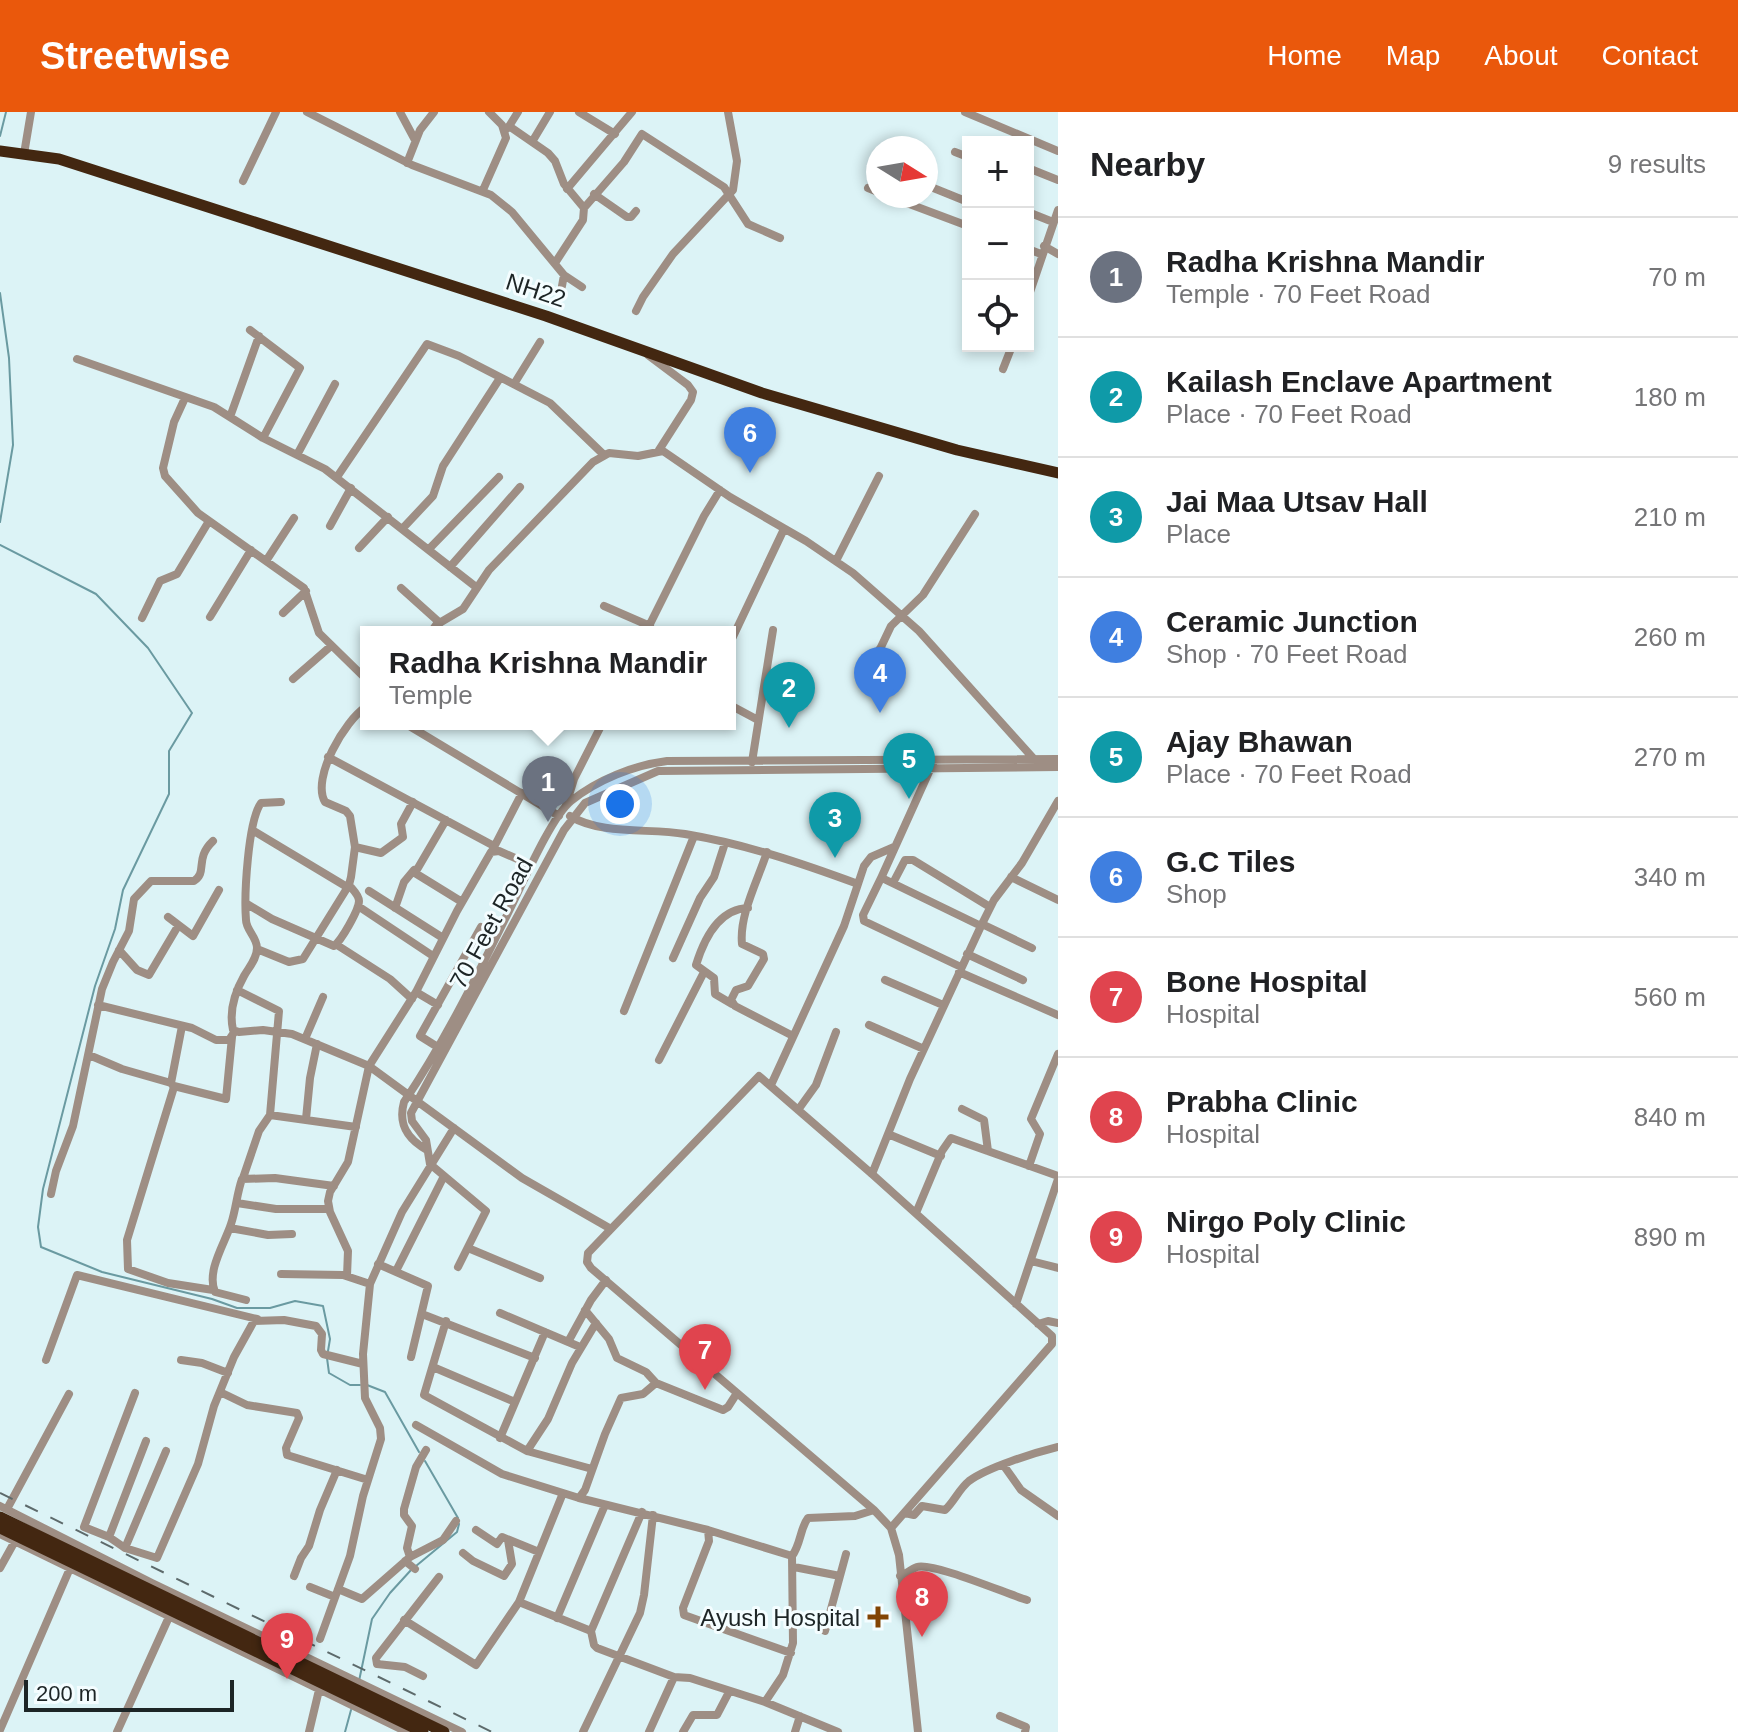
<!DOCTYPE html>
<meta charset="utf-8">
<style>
:root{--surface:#fff;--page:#f2f2f2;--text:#202124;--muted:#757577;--line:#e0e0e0;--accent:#ea580c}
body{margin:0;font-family:Helvetica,sans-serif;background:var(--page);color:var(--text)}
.controls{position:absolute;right:24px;top:24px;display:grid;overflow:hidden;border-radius:0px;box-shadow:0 4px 12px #0003}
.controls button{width:72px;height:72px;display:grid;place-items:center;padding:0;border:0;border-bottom:2px solid var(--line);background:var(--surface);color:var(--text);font:40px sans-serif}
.compass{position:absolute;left:866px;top:24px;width:72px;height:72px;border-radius:50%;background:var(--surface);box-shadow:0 4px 12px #0003;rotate:101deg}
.scale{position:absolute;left:24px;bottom:20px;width:210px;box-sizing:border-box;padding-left:8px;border:4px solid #1d2526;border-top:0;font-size:22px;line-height:28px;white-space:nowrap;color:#1d2526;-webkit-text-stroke:6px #f4fdff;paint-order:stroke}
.you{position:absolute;left:620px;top:692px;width:28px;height:28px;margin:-20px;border:6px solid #fff;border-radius:50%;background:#1a73e8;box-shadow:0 0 0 12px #1a73e833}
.badge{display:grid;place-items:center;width:52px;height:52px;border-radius:50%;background:var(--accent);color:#fff;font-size:26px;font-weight:700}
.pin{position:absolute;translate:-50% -66px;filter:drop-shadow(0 2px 4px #0008)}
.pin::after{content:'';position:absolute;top:42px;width:28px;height:24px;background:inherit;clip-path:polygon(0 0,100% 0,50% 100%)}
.popup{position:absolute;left:360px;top:514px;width:376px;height:104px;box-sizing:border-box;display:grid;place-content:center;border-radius:0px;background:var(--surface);filter:drop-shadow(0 2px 6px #0005);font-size:26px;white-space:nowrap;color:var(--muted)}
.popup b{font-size:30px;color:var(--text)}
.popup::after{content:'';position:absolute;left:50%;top:100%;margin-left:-16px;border:16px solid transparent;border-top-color:var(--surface)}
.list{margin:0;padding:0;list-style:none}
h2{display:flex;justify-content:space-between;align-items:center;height:104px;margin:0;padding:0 32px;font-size:34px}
h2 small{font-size:26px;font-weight:400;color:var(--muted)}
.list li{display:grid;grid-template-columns:52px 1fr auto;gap:24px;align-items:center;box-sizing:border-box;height:120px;padding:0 32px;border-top:2px solid var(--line)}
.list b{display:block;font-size:30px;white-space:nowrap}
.list p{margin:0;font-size:26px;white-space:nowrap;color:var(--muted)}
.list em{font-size:26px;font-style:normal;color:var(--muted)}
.icon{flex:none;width:44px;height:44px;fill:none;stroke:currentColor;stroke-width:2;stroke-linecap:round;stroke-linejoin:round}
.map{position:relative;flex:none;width:1058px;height:1620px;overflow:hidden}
header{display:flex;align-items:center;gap:48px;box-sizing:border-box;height:112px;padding:0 40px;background:var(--accent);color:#fff}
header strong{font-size:38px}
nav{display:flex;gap:44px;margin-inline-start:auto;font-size:28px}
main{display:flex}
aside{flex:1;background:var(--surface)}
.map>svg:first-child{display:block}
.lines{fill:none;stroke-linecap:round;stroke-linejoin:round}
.stream{stroke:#6a9aa1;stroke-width:2}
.minor{stroke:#9e8e84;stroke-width:8}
.highway{stroke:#432711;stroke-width:11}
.rail{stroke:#5d6a6b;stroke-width:2;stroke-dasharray:14 14;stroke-linecap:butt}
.poi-dot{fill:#824403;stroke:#f4fdff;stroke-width:3}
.labels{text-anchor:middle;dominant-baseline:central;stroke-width:6;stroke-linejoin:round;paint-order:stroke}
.street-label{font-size:24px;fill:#1d2526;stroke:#f4fdff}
.poi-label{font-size:24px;fill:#1d2526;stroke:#f4fdff;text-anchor:end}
</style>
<header>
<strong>Streetwise</strong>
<nav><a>Home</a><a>Map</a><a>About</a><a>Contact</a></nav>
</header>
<main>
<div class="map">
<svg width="1058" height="1620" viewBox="0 0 1058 1620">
<rect width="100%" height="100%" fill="#dcf3f6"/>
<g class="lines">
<path class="stream" d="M0,24L6,0
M0,181L9,246L13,333L0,410
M0,433L96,482L148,536L192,601L169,639V682L123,778L115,817L95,874L43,1077L38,1115L41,1135L102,1160L212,1187L237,1196H270L295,1189L323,1194L330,1227L328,1239
M327,1246L329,1261L350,1273H360
M367,1273L385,1280L419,1340
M425,1349L458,1406
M416,1454L457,1420L459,1412
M359,1569L372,1507L390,1481L411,1458
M345,1620L351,1598"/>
<path class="minor" d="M307,0L412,53L491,83L512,100L564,163L562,174
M400,0L415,28
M579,0L615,22
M965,0L1058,39
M509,14L548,41L555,49L564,72L584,96L583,108L555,151
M508,16L518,0
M532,30L550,0
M955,40L968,45
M24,42L31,0
M407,51L420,18L434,0
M1028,56L1058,68
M243,69L276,0
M926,73L968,90
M868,76L878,80
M567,77L632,0
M483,78L506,26L502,13L489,0
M594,82L627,105H631L636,99
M888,84L968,114
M584,96L624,50L642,22L724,75L748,112L780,126
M1028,100L1053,110
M1044,134L1058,142
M1028,137L1041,142
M564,163L582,175
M1028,186L1058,98
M636,199L643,185L673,142L733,78L737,49L728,0
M250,218L300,256L263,326
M648,243L688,273L693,280L691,288L659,338
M77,247L214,295L263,326L325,357L476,475
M1003,257L1012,234
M514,272L540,230
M185,286L174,310L163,356L165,364L198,401L304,476L319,521L366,567
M230,305L259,224
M297,343L335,272
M337,365L427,232L459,244L550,291L604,343
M330,414L351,376
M403,416L433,384L443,354L500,266
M359,436L388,405
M429,437L499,365
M266,449L294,406
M836,449L879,364
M450,455L520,375
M401,476L440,511
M604,494L650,514
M283,501L306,479
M210,505L251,438
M142,506L160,469L177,462L209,409
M431,520L436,513L463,497L489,458L593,350L609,341L638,344L663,339L730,385L806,429L853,461L919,519L1033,646
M646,520L704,404L720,378
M730,531L784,417
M866,556L881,535L891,514L923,483L975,402
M293,567L331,534
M730,593L758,608
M406,612L559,704
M328,645L494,734
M752,650L773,518
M933,651L882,764L884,767L981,814
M281,690L261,691C248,709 244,783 246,808C246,818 257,825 257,836C257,847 249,855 244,864C235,880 229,900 233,918L239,920L263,918L292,922L369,954L522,1066L611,1117L588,1141L587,1150L591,1156L874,1398L891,1416L899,1443L918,1620
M566,693L574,667L602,612
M570,704C601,723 649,716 685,722C745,732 801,751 858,772
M446,708L415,761L462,790
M252,718L347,775
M355,735L381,741L403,725L401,712L413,690
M493,737L522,681
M767,740C758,768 739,803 742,832L763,842L764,847L748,874L736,878L731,888L735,894L793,924
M882,764L863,803L864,809L961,855
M1011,765L1058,788
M893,771L905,748H913L990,795
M369,779L443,826
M247,792L272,807L334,834C341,829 359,798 359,789C359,783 352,777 349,773
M358,794L433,844
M395,796L404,770L414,758
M168,805L193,824L219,778
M982,812L1032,836
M337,833L390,867L412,887
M257,837L289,850L303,847L349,773L351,765L355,735L350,704L346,699L325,690C311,666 345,608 366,595
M119,838L137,858L149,863L178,814
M967,842L1023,868
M673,846L700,786L714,765L725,731
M959,860L1058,903
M885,868L943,893
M237,878L279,899L270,1003
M416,880L438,893
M732,892L715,882L714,866L696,853C704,827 718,797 748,796
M98,893L192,916L216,928H229L235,919
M624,899L694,724
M869,913L924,937
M305,927L323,885
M436,934L420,924L481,815L496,824
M89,943L122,957L171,971L174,975L127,1128L128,1157L168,1171L213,1178
M659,948L704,860
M171,971L182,914
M771,973L844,814L864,754L871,745L894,735
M174,974L226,987L232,925
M962,997L984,1008L988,1039
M798,998L816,973L836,920
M306,1007L310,966L317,932
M888,1022L941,1044
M427,1038C407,1027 398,1012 404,990C442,934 475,868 505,807C519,780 550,706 571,689C597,668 634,653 667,649L1058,647
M1029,1054L1040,1022L1031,1007L1058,942
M872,1062L910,967L981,814L994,788L1022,751L1058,689
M243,1066L259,1019L270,1003L356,1015
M51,1082L56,1059L73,1014L102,877L113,850L129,819L134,787L151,769H194C208,760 194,747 213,729
M237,1091L276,1097H329
M916,1101L942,1039L951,1026L1058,1064
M230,1116L268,1123L292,1122
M611,1117L759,964L872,1062L1052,1224V1232L891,1416
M468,1136L540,1166
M1031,1149L1058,1156
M378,1152L428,1174L411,1245
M458,1155L486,1099L430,1052L426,1028L412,1009L411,1001L564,718L585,691L658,659L1058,655
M396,1159L444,1064
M281,1162L343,1163L370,1172
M347,1164L348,1139L330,1100L328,1089L330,1080L348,1050L369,954L416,880L457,799L491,740L499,739L531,753
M246,1188L215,1180C206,1159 225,1131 231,1112C236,1097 237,1081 242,1067L275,1066L334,1074
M1016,1192L1058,1067
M585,1198L609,1227L617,1246L646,1260L656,1271
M500,1201L580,1235
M422,1202L535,1246
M446,1209L424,1283L527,1339L592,1357
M1038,1212L1048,1209L1058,1211
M568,1230L591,1188L606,1168
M46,1248L77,1163L257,1207
M181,1248L202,1251L228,1261
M433,1255L515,1290
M220,1280L247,1293L297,1301L299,1306L286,1336L287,1343L368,1368
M737,1281L728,1295L723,1298L656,1271L643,1282L621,1286L605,1322L585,1378L579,1386L563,1381L519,1490L591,1519L594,1533L597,1536L674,1565L690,1566L765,1590
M416,1313L502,1362L563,1381
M500,1326L545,1220
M146,1329L109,1425L125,1436L157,1446L198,1352L214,1294L234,1245L254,1209L284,1208L316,1214L322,1222L321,1238L323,1242L363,1252
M527,1339L548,1307L572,1251L596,1211
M1004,1354L1021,1378L1058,1404
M579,1386L708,1418L709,1429L683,1496L684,1503L791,1541
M0,1394L152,1471L462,1620
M7,1397L69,1282
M905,1401L914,1403L922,1394L945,1398C954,1390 959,1377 969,1369C988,1355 1034,1341 1058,1335
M476,1418L497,1432L502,1425L539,1440
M708,1418L792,1444L793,1531L783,1563L765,1590L838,1620
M0,1422L407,1620
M109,1425L84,1415L135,1281
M125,1436L166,1339
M463,1441L473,1449L504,1464L512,1452L508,1428
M792,1444C801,1432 800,1416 808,1406L855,1404L874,1398
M410,1445L407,1436L412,1414L404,1403V1397L416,1355L426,1338
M405,1449L415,1457
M794,1455L840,1464
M0,1456L15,1429
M294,1464L301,1446L309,1434L320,1398L337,1358
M900,1464C906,1462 911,1457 917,1455C933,1450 1007,1482 1027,1488
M310,1475L335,1485
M338,1477L362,1487L410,1445L443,1428L456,1409
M557,1506L605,1393
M404,1508L476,1553L519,1490
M591,1519L642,1400
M825,1519L846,1442
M320,1527L350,1444L363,1384L381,1327L380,1316L365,1286L363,1242L370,1172L402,1100L454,1016
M423,1564L405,1555L377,1552L376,1546L439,1465
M1000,1604L1026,1615L1025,1620
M0,1618L71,1454
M117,1620L169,1505
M309,1620L319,1578
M583,1620L640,1501L644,1483L653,1403
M649,1620L674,1565
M683,1620L693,1603H717L729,1580
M795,1620L800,1604"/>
<path class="highway" d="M0,39L59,47L546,204L762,281L957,338L1058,361
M0,1405L444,1620
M0,1416L423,1620"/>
<path class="rail" d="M0,1381L492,1620"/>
</g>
<path class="poi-dot" d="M874 1493h8v8h8v8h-8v8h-8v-8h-8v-8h8z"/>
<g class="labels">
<g class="street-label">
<text transform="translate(536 178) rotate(18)">NH22</text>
<text transform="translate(491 811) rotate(-61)">70 Feet Road</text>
</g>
<g class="poi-label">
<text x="860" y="1505">Ayush Hospital</text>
</g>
</g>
</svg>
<div class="controls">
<button>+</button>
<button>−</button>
<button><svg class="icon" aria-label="locate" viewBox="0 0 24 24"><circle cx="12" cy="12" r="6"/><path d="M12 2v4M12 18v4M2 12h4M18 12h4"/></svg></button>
</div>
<svg class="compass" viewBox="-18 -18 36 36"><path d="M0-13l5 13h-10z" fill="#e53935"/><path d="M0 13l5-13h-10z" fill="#757577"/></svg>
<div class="scale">200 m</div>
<div class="you"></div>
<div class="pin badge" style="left:548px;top:710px;background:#6b7280">1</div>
<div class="popup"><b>Radha Krishna Mandir</b>Temple</div>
<div class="pin badge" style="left:789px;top:616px;background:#0f9aa8">2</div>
<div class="pin badge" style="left:835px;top:746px;background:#0f9aa8">3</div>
<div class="pin badge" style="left:880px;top:601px;background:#3f7fe0">4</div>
<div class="pin badge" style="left:909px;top:687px;background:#0f9aa8">5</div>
<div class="pin badge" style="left:750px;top:361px;background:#3f7fe0">6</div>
<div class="pin badge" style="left:705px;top:1278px;background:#e0444e">7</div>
<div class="pin badge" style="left:922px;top:1525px;background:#e0444e">8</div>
<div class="pin badge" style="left:287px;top:1567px;background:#e0444e">9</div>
</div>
<aside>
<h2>Nearby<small>9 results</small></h2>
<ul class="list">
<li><span class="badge" style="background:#6b7280">1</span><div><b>Radha Krishna Mandir</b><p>Temple · 70 Feet Road</p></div><em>70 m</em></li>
<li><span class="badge" style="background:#0f9aa8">2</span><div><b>Kailash Enclave Apartment</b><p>Place · 70 Feet Road</p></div><em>180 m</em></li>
<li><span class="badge" style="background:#0f9aa8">3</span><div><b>Jai Maa Utsav Hall</b><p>Place</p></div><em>210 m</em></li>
<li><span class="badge" style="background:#3f7fe0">4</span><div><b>Ceramic Junction</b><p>Shop · 70 Feet Road</p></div><em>260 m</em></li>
<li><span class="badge" style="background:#0f9aa8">5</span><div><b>Ajay Bhawan</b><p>Place · 70 Feet Road</p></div><em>270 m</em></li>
<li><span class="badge" style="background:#3f7fe0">6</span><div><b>G.C Tiles</b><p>Shop</p></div><em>340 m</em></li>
<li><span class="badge" style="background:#e0444e">7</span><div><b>Bone Hospital</b><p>Hospital</p></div><em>560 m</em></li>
<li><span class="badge" style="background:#e0444e">8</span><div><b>Prabha Clinic</b><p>Hospital</p></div><em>840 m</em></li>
<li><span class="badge" style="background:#e0444e">9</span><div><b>Nirgo Poly Clinic</b><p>Hospital</p></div><em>890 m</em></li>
</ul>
</aside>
</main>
